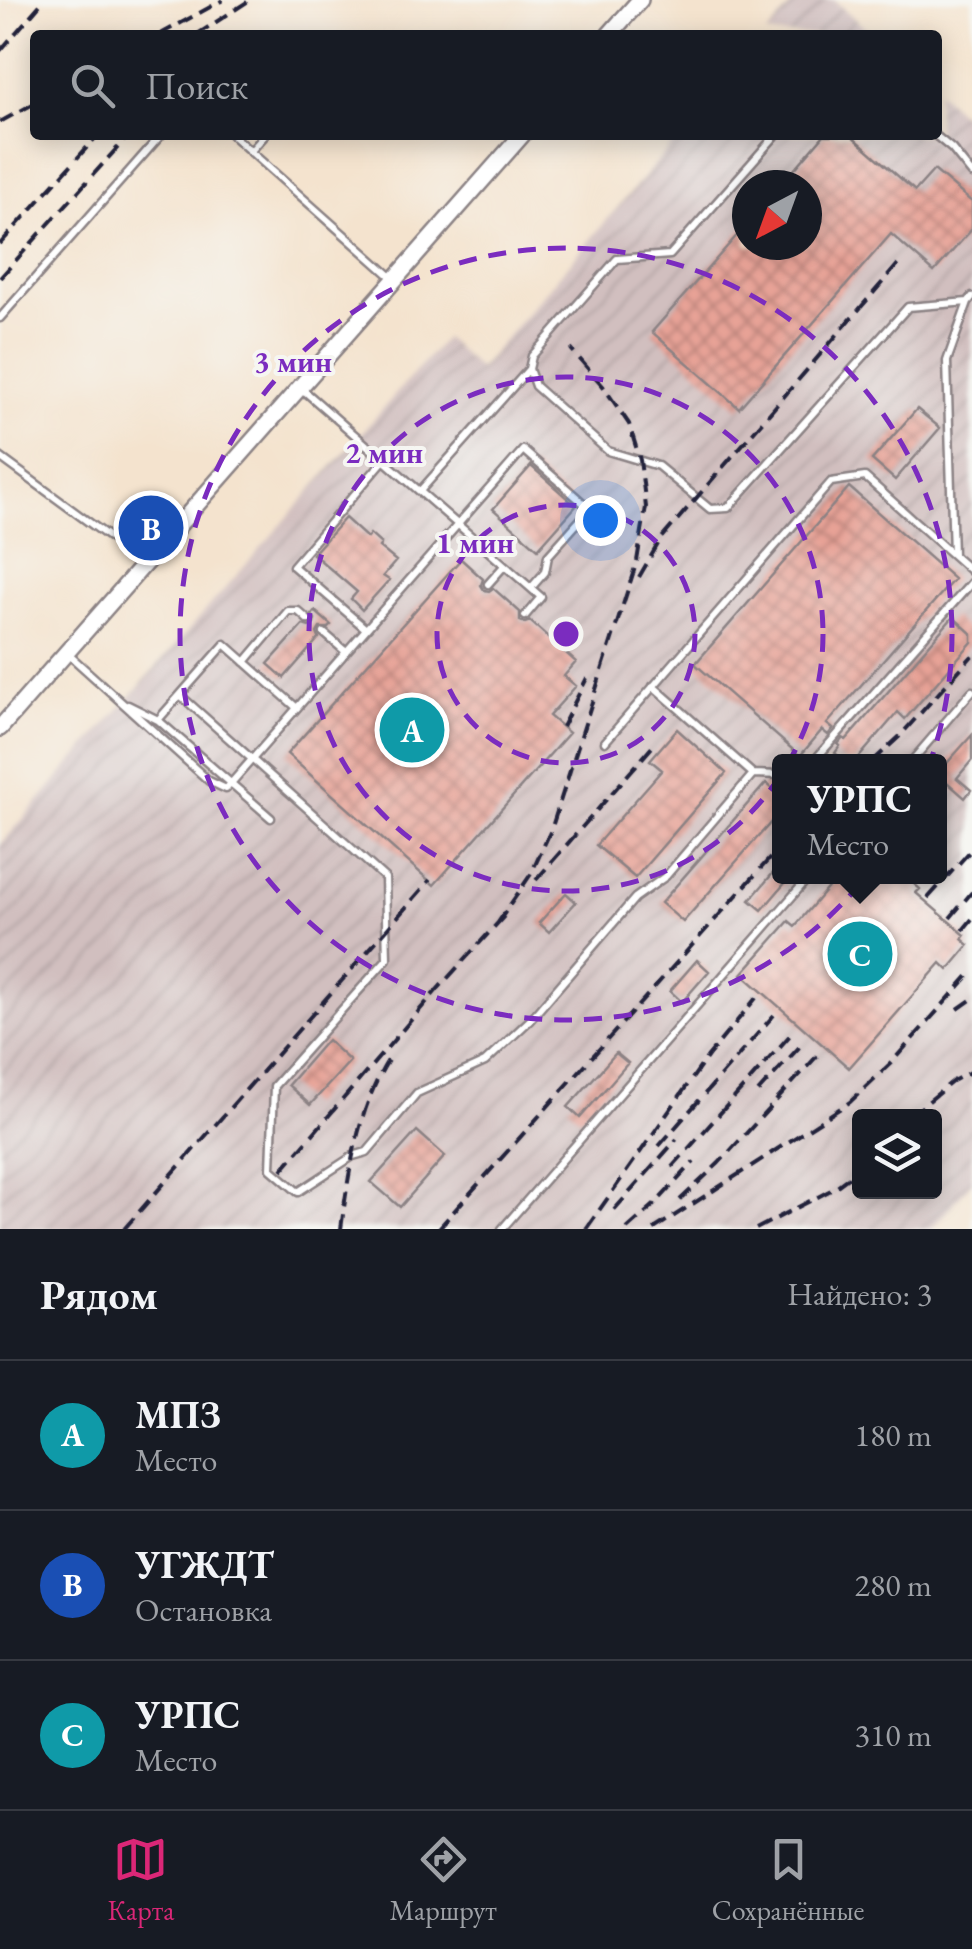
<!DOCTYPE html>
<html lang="ru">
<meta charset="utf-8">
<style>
:root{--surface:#171b24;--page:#20242c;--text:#f1f3f6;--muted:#9ea1a6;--line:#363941;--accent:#db2777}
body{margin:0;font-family:"EB Garamond",serif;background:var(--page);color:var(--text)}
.controls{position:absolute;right:30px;bottom:30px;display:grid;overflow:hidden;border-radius:10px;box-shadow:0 5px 25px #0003}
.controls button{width:90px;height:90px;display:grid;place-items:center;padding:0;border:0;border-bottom:2px solid var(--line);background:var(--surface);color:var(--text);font:50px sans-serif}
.compass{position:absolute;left:732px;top:170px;width:90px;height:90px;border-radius:50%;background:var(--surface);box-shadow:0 5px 25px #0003;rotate:221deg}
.you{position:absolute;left:600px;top:520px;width:35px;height:35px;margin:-25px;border:8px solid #fff;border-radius:50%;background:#1a73e8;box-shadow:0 0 0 15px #1a73e833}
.badge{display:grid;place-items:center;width:65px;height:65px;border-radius:50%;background:var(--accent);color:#fff;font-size:32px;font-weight:700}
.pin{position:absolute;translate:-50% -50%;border:5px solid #fff;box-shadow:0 2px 10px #0006}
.popup{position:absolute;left:772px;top:754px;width:175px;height:130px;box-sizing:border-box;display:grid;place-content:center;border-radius:10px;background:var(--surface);filter:drop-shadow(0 2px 8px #0005);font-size:32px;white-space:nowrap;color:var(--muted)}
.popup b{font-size:38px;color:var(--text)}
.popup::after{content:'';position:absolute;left:50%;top:100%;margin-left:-20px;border:20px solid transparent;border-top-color:var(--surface)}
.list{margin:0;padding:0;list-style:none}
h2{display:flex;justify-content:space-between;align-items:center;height:130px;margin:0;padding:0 40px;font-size:42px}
h2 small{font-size:32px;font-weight:400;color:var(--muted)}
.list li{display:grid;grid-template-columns:65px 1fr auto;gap:30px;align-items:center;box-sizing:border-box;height:150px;padding:0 40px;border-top:2px solid var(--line)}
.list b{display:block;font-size:38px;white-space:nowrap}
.list p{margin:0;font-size:32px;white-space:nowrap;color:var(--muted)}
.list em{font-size:32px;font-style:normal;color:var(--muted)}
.icon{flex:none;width:55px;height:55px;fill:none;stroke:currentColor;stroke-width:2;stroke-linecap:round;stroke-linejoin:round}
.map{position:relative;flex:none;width:972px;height:1229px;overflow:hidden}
.search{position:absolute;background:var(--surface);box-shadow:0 5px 25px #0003;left:30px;right:30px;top:30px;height:110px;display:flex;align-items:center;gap:25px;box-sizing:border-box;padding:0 35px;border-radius:10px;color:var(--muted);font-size:38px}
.sheet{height:580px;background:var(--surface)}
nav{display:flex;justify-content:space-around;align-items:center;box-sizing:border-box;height:140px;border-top:2px solid var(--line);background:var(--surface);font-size:28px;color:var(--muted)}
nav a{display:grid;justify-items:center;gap:5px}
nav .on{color:var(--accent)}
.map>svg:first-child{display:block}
.industrial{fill:url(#industrial-furrows);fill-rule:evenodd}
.building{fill:url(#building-cross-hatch)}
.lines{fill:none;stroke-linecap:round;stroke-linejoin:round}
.service-casing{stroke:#8b8284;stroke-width:11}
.tertiary-casing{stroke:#8b8284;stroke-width:20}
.service{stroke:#fff;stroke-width:6}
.tertiary{stroke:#fff;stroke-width:15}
.rail{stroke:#22223b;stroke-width:4;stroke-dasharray:15 8;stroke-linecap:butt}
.ring{fill:none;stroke:#7b2cbf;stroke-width:5;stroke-dasharray:18 12}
.centre{fill:#7b2cbf;stroke:#f6f6f2;stroke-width:5}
.ring-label{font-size:30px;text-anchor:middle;font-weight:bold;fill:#7b2cbf;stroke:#f6f6f2;stroke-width:8;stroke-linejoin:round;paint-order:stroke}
</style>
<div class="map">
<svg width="972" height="1229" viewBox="0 0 972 1229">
<defs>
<pattern id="industrial-furrows" width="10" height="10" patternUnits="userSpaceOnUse" patternTransform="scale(2.5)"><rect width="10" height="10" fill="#d1bfbf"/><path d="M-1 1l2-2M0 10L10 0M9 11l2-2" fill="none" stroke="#b3a4a5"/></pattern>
<pattern id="building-cross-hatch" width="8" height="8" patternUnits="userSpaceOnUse" patternTransform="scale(2.5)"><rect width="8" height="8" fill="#e7a296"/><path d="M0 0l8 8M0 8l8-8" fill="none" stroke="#bb847c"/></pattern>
</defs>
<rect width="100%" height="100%" fill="#f6f6f2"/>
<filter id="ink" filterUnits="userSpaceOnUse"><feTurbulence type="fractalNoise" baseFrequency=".01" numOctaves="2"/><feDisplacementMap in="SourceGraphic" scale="20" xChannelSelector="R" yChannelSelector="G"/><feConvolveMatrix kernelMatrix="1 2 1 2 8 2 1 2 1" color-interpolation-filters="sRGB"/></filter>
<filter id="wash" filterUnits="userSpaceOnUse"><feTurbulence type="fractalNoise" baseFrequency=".0048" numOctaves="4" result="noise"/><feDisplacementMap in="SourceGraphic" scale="40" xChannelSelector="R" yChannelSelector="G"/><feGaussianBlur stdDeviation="2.25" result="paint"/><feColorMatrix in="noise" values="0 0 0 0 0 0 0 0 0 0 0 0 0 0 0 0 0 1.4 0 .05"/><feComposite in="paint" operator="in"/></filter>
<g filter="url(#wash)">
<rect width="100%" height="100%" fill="#f4e3ce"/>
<path class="industrial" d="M796,0H834L873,35H766Z
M937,91L972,123V1182L931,1229H0V845L445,338L479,369L680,135H937ZM747,185H807V245H747ZM780,762H940V876H780ZM860,1116H934V1192H860Z"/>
<g id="blocks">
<path class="building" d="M824,135H851L915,191L934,170L972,202V229L934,272L891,234L739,408L652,332L747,224V245H807V185H781Z
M917,409L940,428L895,480L872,460Z
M531,466L576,506L538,549L493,509Z
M849,487L954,579L827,724L833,729L828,735L822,730L800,756L695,664Z
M345,518L367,538L370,534L381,544L379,547L396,561L383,576L389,580L362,610L351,599L357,592L313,554Z
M461,559L483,579L481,585L484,590L489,591L493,588L520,612V621L525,623L530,621L576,662L564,676L576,686L549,716L569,733L434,885L287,754Z
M315,611L331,625L328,628H320L317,633L319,638L284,678L268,664L303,625L309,627L314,624L315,619L312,615Z
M953,617L972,634V642L905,719L898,712L855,762H845L835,753L840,746L838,744L843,738L846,740Z
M677,729L726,773L635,878L596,845L662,770L650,760Z
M972,735V760L957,778L971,790L965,798L940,776V771Z
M766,783L780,795V812L683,922L661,903Z
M780,865V876H791L762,910L750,900Z
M838,876H905L920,889L916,893L965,935L962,939L969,945L948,970L941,963L849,1068L742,974L789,921L795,926Z
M566,893L576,902L549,932L539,923Z
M697,960L709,971L682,1002L670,991Z
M327,1040L350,1061L310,1105L288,1085Z
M616,1053L628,1063L580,1118L568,1107Z
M417,1131L445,1156L400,1207L371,1182Z"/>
</g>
</g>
<g filter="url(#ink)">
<use href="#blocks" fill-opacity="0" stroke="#8b8284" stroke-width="2.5"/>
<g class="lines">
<g class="service-casing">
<path id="service" d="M232,135L394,279
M935,135L952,149L972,174
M250,152L265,135
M0,318L161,135
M529,369L535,386L608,451L658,466L710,509L728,508L908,307L968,302L972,297
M301,388L541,597L525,616
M0,457L143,562
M420,491L529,369L532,356L617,259L670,255L776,135
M953,554L947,361L968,302
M488,584L504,566
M366,629L293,566L384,460
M324,633L346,652
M68,654L209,781L226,789L523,450L590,509L548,556L545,572L531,588
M245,662L288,611H298L308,620
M653,686L753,774L780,775
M180,695L385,878L387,959L274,1086L271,1169L298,1192L353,1156L367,1152L417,1093L485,1062L530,1020L635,898L666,876L753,774
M128,705L158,720L271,818
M158,720L225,644L297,708
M605,742L831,482L865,477L972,572
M813,762L972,582
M911,762L972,691
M502,1229L810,876"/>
</g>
<g class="tertiary-casing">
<path id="tertiary" d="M609,35L640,0
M0,728L522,135"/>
</g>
<use href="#service" class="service"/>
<use href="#tertiary" class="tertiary"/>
<path class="rail" d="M159,35L223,0
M196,35L250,0
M0,51L44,0
M0,122L35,103
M0,244L98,135
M0,278L129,135
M639,577L661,539L900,262
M562,727L587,678
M872,762L899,737L972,656
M536,880L653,746
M928,898L972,849
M950,918L972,892
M497,924L531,874L551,830L637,561L646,507L640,460L629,424L603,386L571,349
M963,930L972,919
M958,1009L972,999
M758,1092L804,1042
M911,1116L953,1081L972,1071
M659,1146L774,1015
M672,1167L793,1032
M282,1170L436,991L506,914
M680,1200L719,1163L818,1055
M614,1210L677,1139
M124,1229L430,880
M341,1229C349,1171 358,1107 390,1057
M438,1229L780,847
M586,1229L708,1056L756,998
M627,1229L654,1205L694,1162
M654,1229L850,1102L891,1063L972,972
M756,1229L833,1189L860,1169"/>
</g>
</g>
<g class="ring">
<circle cx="566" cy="634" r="129"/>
<circle cx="566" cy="634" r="257"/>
<circle cx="566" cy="634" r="386"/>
</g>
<circle cx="566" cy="634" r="15" class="centre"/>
<g class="ring-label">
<text x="293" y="372">3 мин</text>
<text x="384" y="463">2 мин</text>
<text x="475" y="553">1 мин</text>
</g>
</svg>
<div class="controls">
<button><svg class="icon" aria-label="layers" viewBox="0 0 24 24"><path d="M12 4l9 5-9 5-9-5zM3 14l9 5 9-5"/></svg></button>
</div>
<svg class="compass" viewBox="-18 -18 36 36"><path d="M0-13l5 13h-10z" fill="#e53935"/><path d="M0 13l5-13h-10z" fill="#9ea1a6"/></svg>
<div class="you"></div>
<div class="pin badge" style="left:412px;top:730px;background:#0f9aa8">A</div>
<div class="pin badge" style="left:151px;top:528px;background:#1a4fb4">B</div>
<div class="pin badge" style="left:860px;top:954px;background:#0f9aa8">C</div>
<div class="popup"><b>УРПС</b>Место</div>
<div class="search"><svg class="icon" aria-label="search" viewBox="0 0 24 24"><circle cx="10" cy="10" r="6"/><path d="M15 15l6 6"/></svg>Поиск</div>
</div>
<section class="sheet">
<h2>Рядом<small>Найдено: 3</small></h2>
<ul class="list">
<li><span class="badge" style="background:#0f9aa8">A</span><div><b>МПЗ</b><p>Место</p></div><em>180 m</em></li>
<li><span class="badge" style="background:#1a4fb4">B</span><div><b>УГЖДТ</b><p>Остановка</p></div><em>280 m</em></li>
<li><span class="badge" style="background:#0f9aa8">C</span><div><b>УРПС</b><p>Место</p></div><em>310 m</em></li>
</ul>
</section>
<nav>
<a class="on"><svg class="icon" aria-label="map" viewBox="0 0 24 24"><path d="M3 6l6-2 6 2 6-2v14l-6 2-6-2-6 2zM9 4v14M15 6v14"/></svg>Карта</a>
<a><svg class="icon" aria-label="directions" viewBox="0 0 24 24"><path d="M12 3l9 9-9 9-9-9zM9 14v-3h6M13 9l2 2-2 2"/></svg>Маршрут</a>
<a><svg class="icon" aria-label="saved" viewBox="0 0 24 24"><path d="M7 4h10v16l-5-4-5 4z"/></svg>Сохранённые</a>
</nav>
